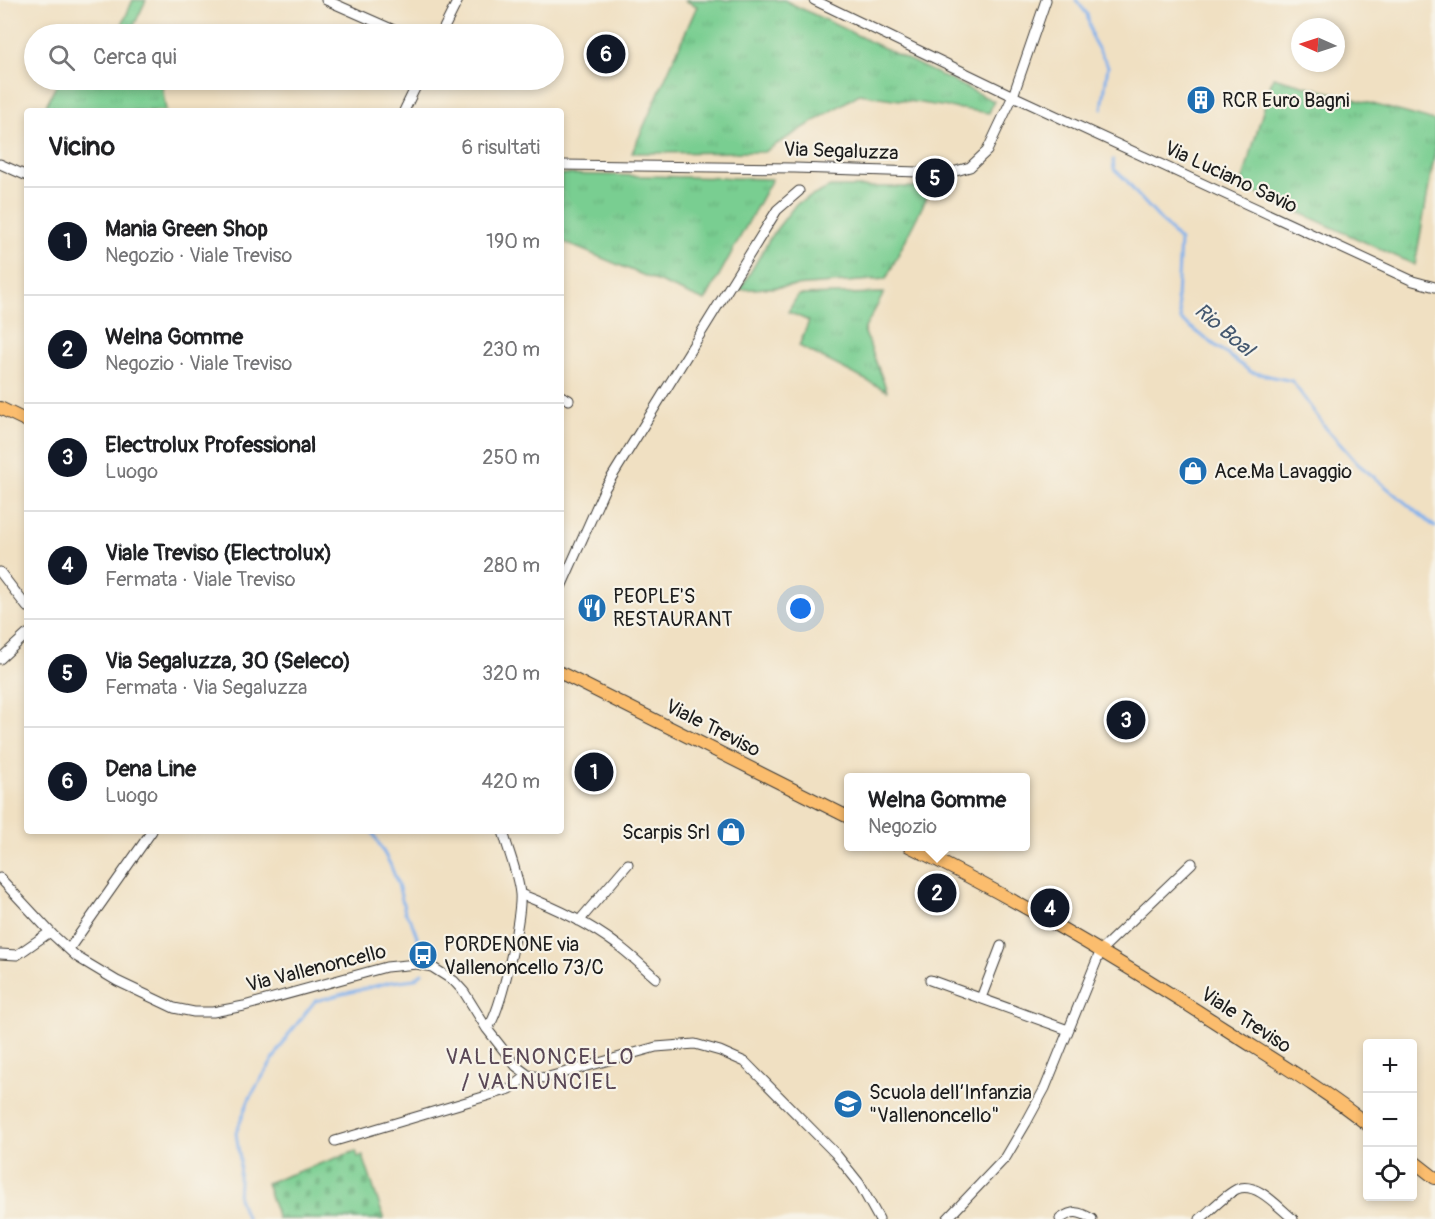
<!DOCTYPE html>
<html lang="it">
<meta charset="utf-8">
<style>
:root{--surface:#fff;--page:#f6f6f6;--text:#202124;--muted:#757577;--line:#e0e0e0;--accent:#111827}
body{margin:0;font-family:Pangolin,sans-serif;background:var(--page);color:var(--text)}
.controls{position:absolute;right:18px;bottom:18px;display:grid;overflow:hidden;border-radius:6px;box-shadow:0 3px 9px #0003}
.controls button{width:54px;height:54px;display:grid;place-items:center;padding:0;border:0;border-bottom:2px solid var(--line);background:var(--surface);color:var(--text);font:30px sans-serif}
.compass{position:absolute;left:1291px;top:18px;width:54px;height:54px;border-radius:50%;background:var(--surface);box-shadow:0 3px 9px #0003;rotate:273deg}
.you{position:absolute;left:801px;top:609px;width:21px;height:21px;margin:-15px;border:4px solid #fff;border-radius:50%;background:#1a73e8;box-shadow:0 0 0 9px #1a73e833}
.badge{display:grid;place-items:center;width:39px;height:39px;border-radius:50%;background:var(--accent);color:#fff;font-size:20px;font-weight:700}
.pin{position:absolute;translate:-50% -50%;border:3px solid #fff;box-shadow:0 2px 6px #0006}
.popup{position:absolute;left:844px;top:773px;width:186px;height:78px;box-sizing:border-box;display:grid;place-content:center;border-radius:6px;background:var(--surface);filter:drop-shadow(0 2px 4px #0005);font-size:20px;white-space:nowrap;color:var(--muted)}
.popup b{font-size:22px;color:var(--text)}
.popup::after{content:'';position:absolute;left:50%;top:100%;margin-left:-12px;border:12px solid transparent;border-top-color:var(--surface)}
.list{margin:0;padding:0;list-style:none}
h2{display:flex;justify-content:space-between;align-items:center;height:78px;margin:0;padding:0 24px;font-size:26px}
h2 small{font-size:20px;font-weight:400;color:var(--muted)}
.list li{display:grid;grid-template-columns:39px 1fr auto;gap:18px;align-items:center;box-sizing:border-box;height:108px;padding:0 24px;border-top:2px solid var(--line)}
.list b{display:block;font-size:22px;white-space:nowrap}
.list p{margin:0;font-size:20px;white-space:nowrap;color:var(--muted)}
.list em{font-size:20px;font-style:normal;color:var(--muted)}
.icon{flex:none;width:33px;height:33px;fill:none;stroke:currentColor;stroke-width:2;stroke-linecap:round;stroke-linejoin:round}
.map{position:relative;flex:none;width:1435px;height:1219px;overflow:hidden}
.search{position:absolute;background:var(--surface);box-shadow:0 3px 9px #0003;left:24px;top:24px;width:540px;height:66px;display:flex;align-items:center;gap:15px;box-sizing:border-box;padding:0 21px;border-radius:33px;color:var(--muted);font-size:22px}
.panel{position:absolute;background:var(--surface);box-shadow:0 3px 9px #0003;left:24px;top:108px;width:540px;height:726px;border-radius:6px}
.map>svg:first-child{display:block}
.grass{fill:url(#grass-tufts);stroke:#4a7556;stroke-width:1.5}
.cemetery{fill:url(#cemetery-stones);stroke:#4a7556;stroke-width:1.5}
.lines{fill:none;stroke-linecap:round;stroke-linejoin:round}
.stream{stroke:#81b1ec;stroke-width:3}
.minor-casing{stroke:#3c3935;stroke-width:11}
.major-casing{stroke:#3c3935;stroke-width:14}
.minor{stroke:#fff;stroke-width:9}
.major{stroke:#fbbd6e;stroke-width:12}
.labels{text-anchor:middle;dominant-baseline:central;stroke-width:4.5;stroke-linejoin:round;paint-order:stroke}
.poi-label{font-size:20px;fill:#1c1c1c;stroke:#f7f3e8;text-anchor:start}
.street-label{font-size:20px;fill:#1c1c1c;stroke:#f7f3e8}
.water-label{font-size:21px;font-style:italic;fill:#44586f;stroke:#f7f3e8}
.quarter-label{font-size:22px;letter-spacing:1.5px;fill:#594755;stroke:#f7f3e8}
</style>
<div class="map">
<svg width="1435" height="1219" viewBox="0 0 1435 1219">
<defs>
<pattern id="grass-tufts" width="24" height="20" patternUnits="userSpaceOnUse" patternTransform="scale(1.5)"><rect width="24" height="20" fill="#79ce91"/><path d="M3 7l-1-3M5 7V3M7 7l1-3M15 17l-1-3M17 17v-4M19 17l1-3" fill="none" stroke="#68b07c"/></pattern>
<pattern id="cemetery-stones" width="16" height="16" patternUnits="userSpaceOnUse" patternTransform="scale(1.5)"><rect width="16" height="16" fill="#79ce91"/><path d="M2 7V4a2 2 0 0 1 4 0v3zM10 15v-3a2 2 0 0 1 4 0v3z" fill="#68b07c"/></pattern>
</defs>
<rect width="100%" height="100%" fill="#f7f3e8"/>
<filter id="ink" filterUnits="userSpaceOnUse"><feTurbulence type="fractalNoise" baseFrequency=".0167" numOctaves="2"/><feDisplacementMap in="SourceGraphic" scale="12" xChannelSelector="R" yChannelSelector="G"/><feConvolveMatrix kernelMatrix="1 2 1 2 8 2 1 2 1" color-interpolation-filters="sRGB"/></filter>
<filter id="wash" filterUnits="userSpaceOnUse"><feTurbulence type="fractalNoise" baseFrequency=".008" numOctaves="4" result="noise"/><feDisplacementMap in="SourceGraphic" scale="24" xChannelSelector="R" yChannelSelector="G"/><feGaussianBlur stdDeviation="1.35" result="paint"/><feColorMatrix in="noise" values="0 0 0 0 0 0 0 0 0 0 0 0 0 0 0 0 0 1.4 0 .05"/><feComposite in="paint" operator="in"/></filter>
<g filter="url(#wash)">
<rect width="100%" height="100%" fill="#f0e0c2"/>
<path class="grass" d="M133,0H146L130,34H118Z
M684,0H784L994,101L989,113L859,94L764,152L632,153L697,6Z
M1273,77L1435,121V152L1415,265L1241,186Z
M59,80H170L162,85L166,111H43Z
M561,174L772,179L705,301L561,241Z
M830,187H932L886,279L740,290L772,235L796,204Z
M884,293L864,330L887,391L799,346L809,321L788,312L798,295Z"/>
<path class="cemetery" d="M356,1151L358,1157L363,1156L384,1219H278L266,1183Z"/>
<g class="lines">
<path class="stream" d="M1076,0L1087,14L1092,38L1108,66L1102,109
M1113,160L1114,169L1127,181L1135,192L1180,241L1177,298L1181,320L1251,372L1292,381L1325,427L1358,464L1435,527
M372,831L390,864L398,884L405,912L412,923L423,953
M247,1219L238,1198L240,1160L236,1133L250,1097L289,1034L315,1001L391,982L415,979L422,973"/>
</g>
</g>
<g filter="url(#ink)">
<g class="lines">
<g class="minor-casing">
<path id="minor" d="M326,0L403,34
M814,0L1013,96L1413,281L1435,287
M441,34L458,0
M404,111L419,80
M0,164L27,176
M561,165L795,168L949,173L970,167L987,151L1013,96L1046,0
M561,396L569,400
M0,572L27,607
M561,587L605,488L777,210L799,191
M0,659L27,634
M0,878L53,935L77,957L117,981L174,1008L194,1012H213L244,1006L386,967L417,964L432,967L454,981L464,992L487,1029L516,1066L528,1075L545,1078L656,1047L695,1044L720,1051L745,1062L835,1153L859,1183L879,1219
M520,894C554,907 587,922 616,944C630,954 643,967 656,978
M579,921L628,864
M69,949L152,831
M0,954L17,955L50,932
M930,980L1068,1030
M981,998L1001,946
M487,1029C501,1013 522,916 520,894C518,873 508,851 503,831
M335,1141L510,1089L528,1075
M947,1219L1006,1157L1026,1123L1045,1088L1101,950L1192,863
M1060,1219C1073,1210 1079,1211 1092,1219
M1200,1219C1210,1211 1226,1194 1237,1189C1257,1181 1279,1208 1293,1219"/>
</g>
<g class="major-casing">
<path id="major" d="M0,408L27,421
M561,673L848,817
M909,846C1018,900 1122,962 1224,1028C1272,1059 1323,1089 1368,1125
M1412,1160L1435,1178"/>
</g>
<use href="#minor" class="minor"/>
<use href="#major" class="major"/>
</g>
</g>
<defs>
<g id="building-disc" transform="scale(1.5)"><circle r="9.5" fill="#1f6fb2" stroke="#f7f3e8"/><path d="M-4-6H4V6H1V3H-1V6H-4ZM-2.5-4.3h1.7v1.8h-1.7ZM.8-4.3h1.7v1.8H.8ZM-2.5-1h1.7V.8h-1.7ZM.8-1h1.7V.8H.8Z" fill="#fff"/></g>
<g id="shop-disc" transform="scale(1.5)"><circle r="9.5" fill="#1f6fb2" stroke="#f7f3e8"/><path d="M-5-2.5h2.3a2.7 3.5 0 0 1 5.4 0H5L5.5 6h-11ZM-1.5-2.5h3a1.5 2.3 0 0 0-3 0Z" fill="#fff"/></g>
<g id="restaurant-disc" transform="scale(1.5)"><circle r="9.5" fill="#1f6fb2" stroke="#f7f3e8"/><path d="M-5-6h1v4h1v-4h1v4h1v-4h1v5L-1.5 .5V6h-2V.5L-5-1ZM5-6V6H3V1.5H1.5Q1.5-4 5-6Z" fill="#fff"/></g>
<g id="bus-disc" transform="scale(1.5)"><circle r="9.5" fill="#1f6fb2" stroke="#f7f3e8"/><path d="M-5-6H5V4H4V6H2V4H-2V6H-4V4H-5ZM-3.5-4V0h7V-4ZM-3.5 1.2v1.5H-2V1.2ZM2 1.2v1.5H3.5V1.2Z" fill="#fff"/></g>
<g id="school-disc" transform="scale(1.5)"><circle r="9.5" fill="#1f6fb2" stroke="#f7f3e8"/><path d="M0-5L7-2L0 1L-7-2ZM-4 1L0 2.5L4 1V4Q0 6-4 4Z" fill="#fff"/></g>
</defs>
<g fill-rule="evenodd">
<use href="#building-disc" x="1201" y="100"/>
<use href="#shop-disc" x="1193" y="471"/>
<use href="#restaurant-disc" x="592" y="608"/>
<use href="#shop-disc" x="731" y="832"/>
<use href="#bus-disc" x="423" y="955"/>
<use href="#school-disc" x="848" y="1104"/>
</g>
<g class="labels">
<g class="poi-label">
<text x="1222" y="100">RCR Euro Bagni</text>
<text x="1214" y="471">Ace.Ma Lavaggio</text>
<text x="613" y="596">PEOPLE'S<tspan x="613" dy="23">RESTAURANT</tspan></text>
<text x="710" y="832" text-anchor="end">Scarpis Srl</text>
<text x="444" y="944">PORDENONE via<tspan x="444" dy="23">Vallenoncello 73/C</tspan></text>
<text x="869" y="1092">Scuola dell’Infanzia<tspan x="869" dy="23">"Vallenoncello"</tspan></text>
</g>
<g class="street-label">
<text transform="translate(841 151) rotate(2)">Via Segaluzza</text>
<text transform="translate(1231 177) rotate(25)">Via Luciano Savio</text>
<text transform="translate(713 728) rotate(27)">Viale Treviso</text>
<text transform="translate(316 968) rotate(-14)">Via Vallenoncello</text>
<text transform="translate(1246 1020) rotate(33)">Viale Treviso</text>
</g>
<g class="water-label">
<text transform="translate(1224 330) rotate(40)">Rio Boal</text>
</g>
<g class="quarter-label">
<text x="540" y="1057">VALLENONCELLO<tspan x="540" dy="25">/ VALNUNCIEL</tspan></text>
</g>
</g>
</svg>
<div class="controls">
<button>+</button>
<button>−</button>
<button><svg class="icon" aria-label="locate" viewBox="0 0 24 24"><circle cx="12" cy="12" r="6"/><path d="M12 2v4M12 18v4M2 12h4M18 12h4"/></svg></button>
</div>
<svg class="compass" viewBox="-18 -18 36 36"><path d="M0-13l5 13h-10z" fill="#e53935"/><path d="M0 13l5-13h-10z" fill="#757577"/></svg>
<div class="you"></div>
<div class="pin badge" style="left:594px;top:772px">1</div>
<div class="pin badge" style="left:937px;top:893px">2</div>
<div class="popup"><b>Welna Gomme</b>Negozio</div>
<div class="pin badge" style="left:1126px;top:720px">3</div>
<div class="pin badge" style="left:1050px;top:908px">4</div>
<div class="pin badge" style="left:935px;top:178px">5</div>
<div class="pin badge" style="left:606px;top:54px">6</div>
<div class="search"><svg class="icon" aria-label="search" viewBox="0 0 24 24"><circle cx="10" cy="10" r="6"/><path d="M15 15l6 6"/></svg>Cerca qui</div>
<section class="panel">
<h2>Vicino<small>6 risultati</small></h2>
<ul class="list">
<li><span class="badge">1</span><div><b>Mania Green Shop</b><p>Negozio · Viale Treviso</p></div><em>190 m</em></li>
<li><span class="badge">2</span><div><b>Welna Gomme</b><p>Negozio · Viale Treviso</p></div><em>230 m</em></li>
<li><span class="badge">3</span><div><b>Electrolux Professional</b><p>Luogo</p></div><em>250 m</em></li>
<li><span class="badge">4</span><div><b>Viale Treviso (Electrolux)</b><p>Fermata · Viale Treviso</p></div><em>280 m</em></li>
<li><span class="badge">5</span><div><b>Via Segaluzza, 30 (Seleco)</b><p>Fermata · Via Segaluzza</p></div><em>320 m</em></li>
<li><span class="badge">6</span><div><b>Dena Line</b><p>Luogo</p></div><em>420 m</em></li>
</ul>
</section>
</div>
